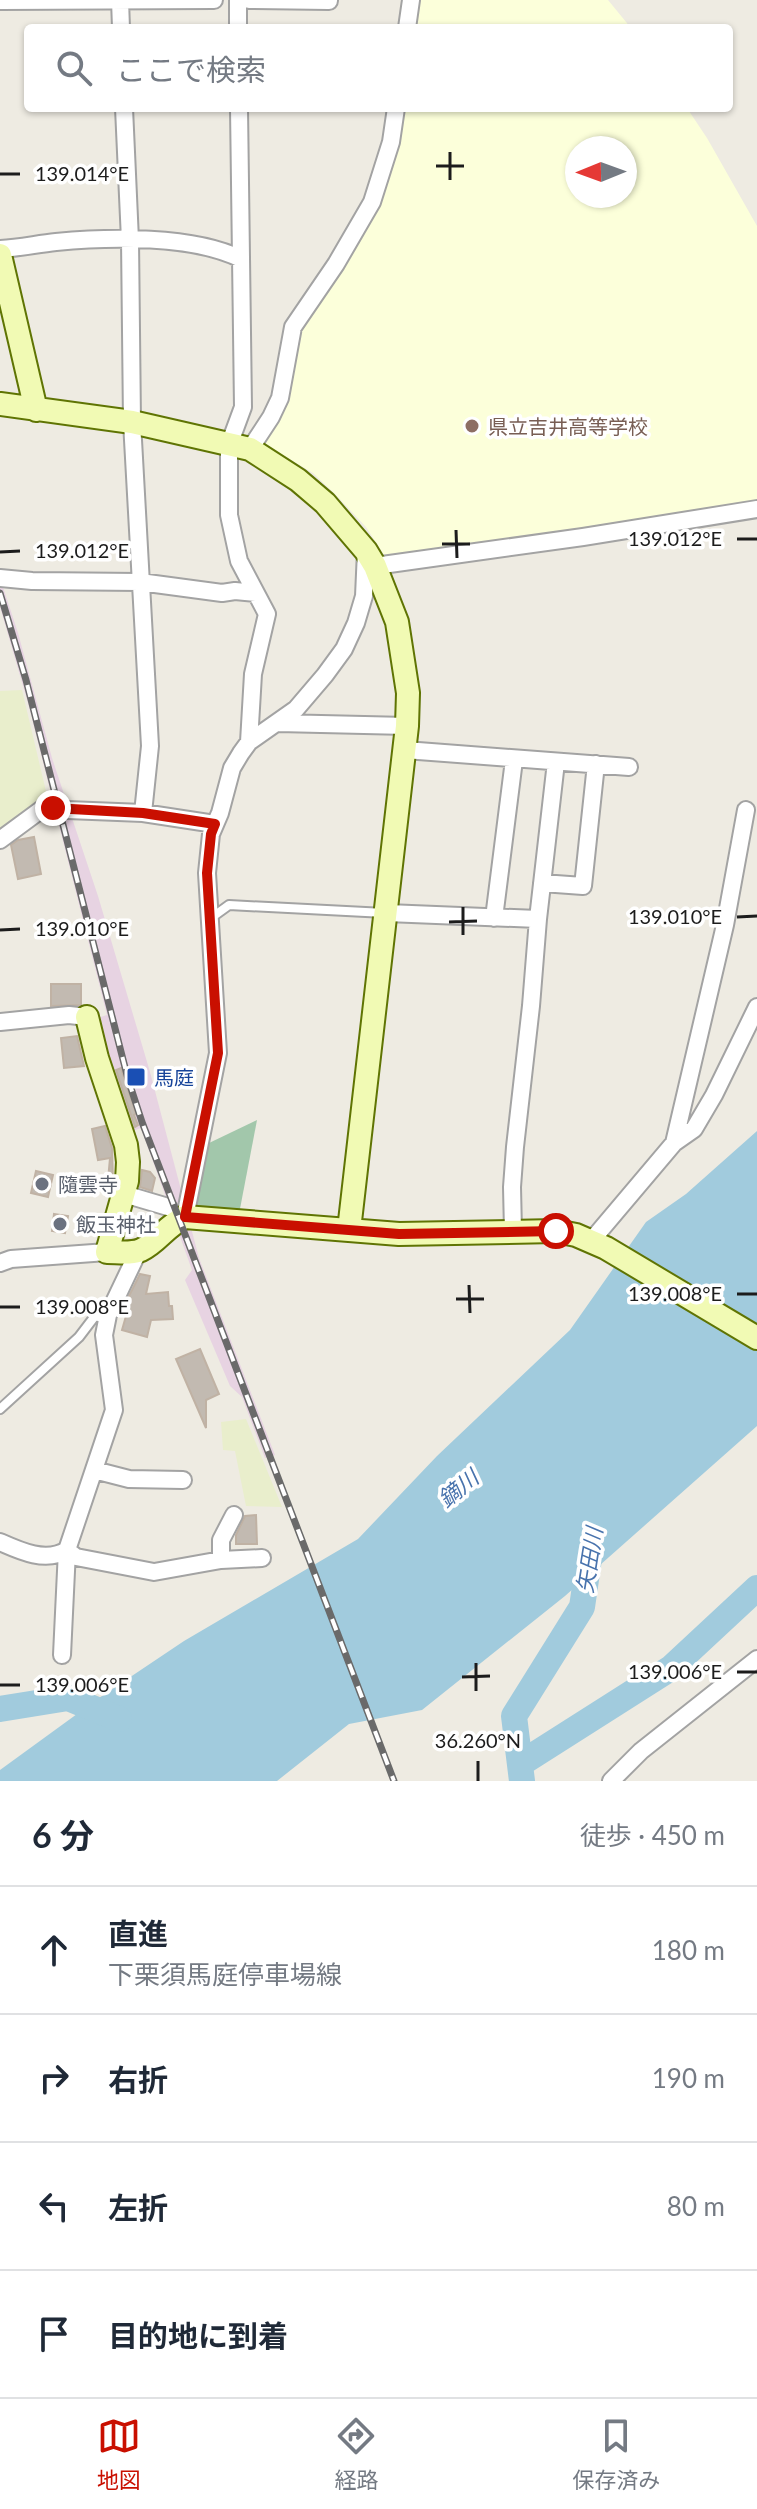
<!DOCTYPE html>
<html lang="ja">
<meta charset="utf-8">
<style>
:root{--surface:#fff;--page:#f6f6f7;--text:#1f2937;--muted:#747a83;--line:#e0e1e3;--accent:#c90f00}
body{margin:0;font-family:Lato,"Noto Sans JP",sans-serif;background:var(--page);color:var(--text)}
.compass{position:absolute;left:565px;top:136px;width:72px;height:72px;border-radius:50%;background:var(--surface);box-shadow:0 2px 6px #0004;rotate:269deg}
.stop{position:absolute;width:24px;height:24px;margin:-18px;border:6px solid #c90f00;border-radius:50%;background:#fff}
.stop.end{background:#c90f00;border-color:#fff;box-shadow:0 2px 8px #0008}
.list{margin:0;padding:0;list-style:none}
h2{display:flex;justify-content:space-between;align-items:center;height:104px;margin:0;padding:0 32px;font-size:34px}
h2 small{font-size:26px;font-weight:400;color:var(--muted)}
.list li{display:grid;grid-template-columns:52px 1fr auto;gap:24px;align-items:center;box-sizing:border-box;height:128px;padding:0 32px;border-top:2px solid var(--line)}
.list b{display:block;font-size:30px;white-space:nowrap}
.list p{margin:0;font-size:26px;white-space:nowrap;color:var(--muted)}
.list em{font-size:26px;font-style:normal;color:var(--muted)}
.icon{flex:none;width:44px;height:44px;fill:none;stroke:currentColor;stroke-width:2;stroke-linecap:round;stroke-linejoin:round}
.map{position:relative;flex:none;width:757px;height:1781px;overflow:hidden}
.search{position:absolute;background:var(--surface);box-shadow:0 2px 6px #0004;left:24px;right:24px;top:24px;height:88px;display:flex;align-items:center;gap:20px;box-sizing:border-box;padding:0 28px;border-radius:8px;color:var(--muted);font-size:30px}
.sheet{height:616px;background:var(--surface)}
nav{display:flex;justify-content:space-around;align-items:center;box-sizing:border-box;height:112px;border-top:2px solid var(--line);background:var(--surface);font-size:22px;color:var(--muted)}
nav a{display:grid;justify-items:center;gap:4px}
nav .on{color:var(--accent)}
.map>svg:first-child{display:block}
.industrial{fill:#e7d3e2}
.education{fill:#fcffda;fill-rule:evenodd}
.farmland{fill:#e9eecc}
.cemetery{fill:#a2c7ab}
.water{fill:#a1cbdd}
.lines{fill:none;stroke-linecap:round;stroke-linejoin:round}
.river{stroke:#a1cbdd;stroke-width:26}
.building{fill:#c2bab1;stroke:#c0b2a4;stroke-width:2}
.lane-casing{stroke:#a3a3a3;stroke-width:12}
.street-casing{stroke:#a3a3a3;stroke-width:20}
.secondary-casing{stroke:#5f7403;stroke-width:26}
.lane{stroke:#fff;stroke-width:8}
.street{stroke:#fff;stroke-width:16}
.secondary{stroke:#f1fab4;stroke-width:22}
.rail-casing{stroke:#6a6a6a;stroke-width:7}
.rail{stroke:#fff;stroke-width:4;stroke-dasharray:12;stroke-linecap:butt}
.route{stroke:#c90f00;stroke-width:10}
.ticks{fill:none;stroke:#1c1c1c;stroke-width:3}
.education-dot{fill:#8d6e63;stroke:#fff;stroke-width:3}
.transit-dot{fill:#1a4fb4;stroke:#fff;stroke-width:3}
.worship-dot{fill:#6b7280;stroke:#fff;stroke-width:3}
.labels{text-anchor:middle;dominant-baseline:central;stroke-width:7;stroke-linejoin:round;paint-order:stroke}
.education-label{font-size:20px;fill:#785e54;stroke:#fff;text-anchor:start}
.transit-label{font-size:20px;fill:#164399;stroke:#fff;text-anchor:start}
.worship-label{font-size:20px;fill:#5b616d;stroke:#fff;text-anchor:start}
.water-label{font-size:22px;font-style:italic;fill:#4873ad;stroke:#fff}
.ticks-label{font-size:20px;text-anchor:middle;fill:#1c1c1c;stroke:#fff;stroke-width:7;stroke-linejoin:round;paint-order:stroke}
</style>
<div class="map">
<svg width="757" height="1781" viewBox="0 0 757 1781">
<rect width="100%" height="100%" fill="#eeebe2"/>
<path class="industrial" d="M0,578L18,633L52,758L98,896L150,1072L199,1258L275,1455L265,1458L242,1397L230,1386L185,1280L192,1270L141,1128L126,1133L94,1019L107,1015L28,703L0,607Z"/>
<path class="education" d="M414,0H608L631,28H411Z
M400,108H687L707,138L757,226V500L386,558L366,527L335,494L313,473L264,444L289,391L303,323L341,267ZM577,148H625V196H577Z"/>
<path class="farmland" d="M22,690L49,804L39,807L0,830V691Z
M246,1419L282,1507L246,1506L235,1451L223,1450L221,1422Z"/>
<path class="cemetery" d="M257,1120L239,1214L193,1208L207,1144Z"/>
<path class="water" d="M757,1131V1426L565,1596L422,1710L349,1724L277,1781H0V1770L99,1698L184,1641L358,1539L437,1456L570,1330L646,1222L686,1194Z"/>
<g class="lines">
<path class="river" d="M0,1709L68,1698L119,1719
M520,1764L671,1668L757,1588
M522,1781L514,1716L582,1607L591,1545"/>
</g>
<path class="building" d="M34,837L41,874L18,879L11,845L18,840Z
M51,984H81V1005L51,1006Z
M77,1036L84,1066L64,1068L61,1038Z
M121,1068L136,1114L134,1115L138,1125L135,1127L116,1070Z
M105,1126L112,1148L113,1181L108,1180L110,1158L98,1160L92,1129Z
M142,1170L150,1172L155,1178L152,1191L140,1187Z
M36,1171L53,1175L48,1197L31,1193Z
M54,1214L68,1216L65,1233L52,1231Z
M140,1274L150,1276L146,1294L168,1292L169,1306H172L173,1319L151,1320L147,1337L122,1330L128,1309H125L127,1300Z
M200,1349L219,1394L206,1400V1428L176,1359Z
M256,1515L257,1544H236V1535L245,1516Z"/>
<g class="lines">
<g class="lane-casing">
<path id="lane" d="M211,918L229,905L385,913
M0,1409L79,1337L95,1316L107,1319"/>
</g>
<g class="street-casing">
<path id="street" d="M120,0L121,28
M238,0V28
M249,0L329,1
M0,1L214,0
M407,28L411,0
M124,108L130,240L132,422L150,746L143,813
M239,108L243,407L229,445V515L239,561L267,614L253,674L249,742
M0,249C19,248 37,244 56,242C108,237 194,235 241,259
M250,449L271,417L280,398L293,327L336,264L372,202L391,142L396,108
M375,566L583,537L757,509
M0,578L32,581L140,582L222,593L235,591L256,593
M278,723L407,726
M405,750L629,767
M0,840L42,809L143,813L215,824
M542,883L583,886L596,764
M387,913L538,919
M494,918L514,760
M0,1022L69,1015L87,1017
M674,1143L694,1129L714,1095L757,1007
M124,1194L168,1207
M185,1217L218,1053L207,873L211,834L220,813L232,768L241,753L249,742L296,709L325,675L344,649L356,623L364,596L366,551
M513,1231L512,1187L515,1147L531,1006L538,919L556,762
M592,1240L674,1143L725,925L746,810
M0,1263L11,1259L107,1252
M94,1470L129,1479L183,1480
M0,1542C20,1551 46,1563 67,1550L114,1410L104,1335L108,1315L138,1252
M67,1550L76,1557L154,1572L221,1560L262,1558
M221,1560V1540L234,1515
M62,1655L67,1550
M611,1781L641,1751L757,1659"/>
</g>
<g class="secondary-casing">
<path id="secondary" d="M0,255L36,410
M0,404L132,422L250,449L298,480L325,503L366,551L375,566L397,622L408,693L407,726L349,1230
M87,1017L97,1058L126,1145L128,1162L127,1181L107,1252C118,1252 132,1254 141,1250C157,1243 167,1225 185,1217L399,1234L556,1231L576,1235L606,1248L757,1338"/>
</g>
<use href="#lane" class="lane"/>
<use href="#street" class="street"/>
<use href="#secondary" class="secondary"/>
<g class="rail-casing">
<path id="rail" d="M0,593L26,680L128,1079L142,1122L394,1781"/>
</g>
<use href="#rail" class="rail"/>
</g>
<g class="lines">
<path class="route" d="M53,808L143,813L215,824L211,834L207,873L218,1053L185,1217L399,1234L556,1231"/>
</g>
<path class="ticks" d="M450,152V180M436,166H464M0,174H20M456,530L457,558M737,539H757M442,544H470M0,552L20,551M463,907V935M737,917L757,916M449,922L477,921M0,930L20,929M469,1285L470,1313M737,1294H757M456,1299H484M0,1307H20M476,1663V1691M737,1672H757M462,1677L490,1676M0,1685H20M478,1761V1781"/>
<circle class="education-dot" cx="472" cy="426" r="8"/>
<rect class="transit-dot" x="126" y="1067" width="20" height="20" rx="4"/>
<g class="worship-dot">
<circle cx="42" cy="1184" r="8"/>
<circle cx="60" cy="1224" r="8"/>
</g>
<g class="labels">
<g class="education-label">
<text x="488" y="426">県立吉井高等学校</text>
</g>
<g class="transit-label">
<text x="154" y="1077">馬庭</text>
</g>
<g class="worship-label">
<text x="58" y="1184">隨雲寺</text>
<text x="76" y="1224">飯玉神社</text>
</g>
<g class="water-label">
<text transform="translate(458 1488) rotate(-39)">鏑川</text>
<text transform="translate(589 1560) rotate(-81)">矢田川</text>
</g>
</g>
<g class="ticks-label">
<text x="82" y="181">139.014°E</text>
<text x="675" y="546">139.012°E</text>
<text x="82" y="558">139.012°E</text>
<text x="675" y="924">139.010°E</text>
<text x="82" y="936">139.010°E</text>
<text x="675" y="1301">139.008°E</text>
<text x="82" y="1314">139.008°E</text>
<text x="675" y="1679">139.006°E</text>
<text x="82" y="1692">139.006°E</text>
<text x="478" y="1748">36.260°N</text>
</g>
</svg>
<svg class="compass" viewBox="-18 -18 36 36"><path d="M0-13l5 13h-10z" fill="#e53935"/><path d="M0 13l5-13h-10z" fill="#747a83"/></svg>
<div class="stop" style="left:556px;top:1231px"></div>
<div class="stop end" style="left:53px;top:808px"></div>
<div class="search"><svg class="icon" aria-label="search" viewBox="0 0 24 24"><circle cx="10" cy="10" r="6"/><path d="M15 15l6 6"/></svg>ここで検索</div>
</div>
<section class="sheet">
<h2>6 分<small>徒歩 · 450 m</small></h2>
<ul class="list">
<li><svg class="icon" aria-label="ahead" viewBox="0 0 24 24"><path d="M12 20V5M6 11l6-6 6 6"/></svg><div><b>直進</b><p>下栗須馬庭停車場線</p></div><em>180 m</em></li>
<li><svg class="icon" aria-label="right" viewBox="0 0 24 24"><path d="M7 20v-9h11M14 6l5 5-5 5"/></svg><div><b>右折</b></div><em>190 m</em></li>
<li><svg class="icon" aria-label="left" viewBox="0 0 24 24"><path d="M17 20v-9H6M10 6l-5 5 5 5"/></svg><div><b>左折</b></div><em>80 m</em></li>
<li><svg class="icon" aria-label="arrive" viewBox="0 0 24 24"><path d="M6 21V4h12l-3 4 3 4H6"/></svg><div><b>目的地に到着</b></div></li>
</ul>
</section>
<nav>
<a class="on"><svg class="icon" aria-label="map" viewBox="0 0 24 24"><path d="M3 6l6-2 6 2 6-2v14l-6 2-6-2-6 2zM9 4v14M15 6v14"/></svg>地図</a>
<a><svg class="icon" aria-label="directions" viewBox="0 0 24 24"><path d="M12 3l9 9-9 9-9-9zM9 14v-3h6M13 9l2 2-2 2"/></svg>経路</a>
<a><svg class="icon" aria-label="saved" viewBox="0 0 24 24"><path d="M7 4h10v16l-5-4-5 4z"/></svg>保存済み</a>
</nav>
